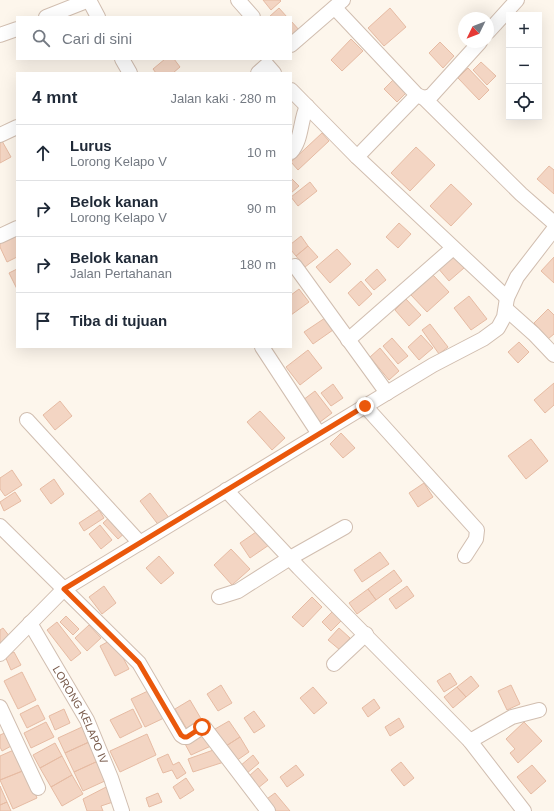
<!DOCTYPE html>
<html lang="id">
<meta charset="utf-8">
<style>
:root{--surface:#fff;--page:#f6f6f7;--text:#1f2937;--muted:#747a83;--line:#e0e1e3}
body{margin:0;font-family:Arial,sans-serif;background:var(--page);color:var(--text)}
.controls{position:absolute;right:12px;top:12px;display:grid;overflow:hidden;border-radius:0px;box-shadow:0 4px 16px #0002}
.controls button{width:36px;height:36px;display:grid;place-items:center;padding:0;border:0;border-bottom:1px solid var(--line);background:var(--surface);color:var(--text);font:20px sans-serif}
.compass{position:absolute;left:458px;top:12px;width:36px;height:36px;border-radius:50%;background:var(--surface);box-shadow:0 4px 16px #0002;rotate:227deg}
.stop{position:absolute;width:12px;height:12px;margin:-9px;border:3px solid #ea580c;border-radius:50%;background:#fff}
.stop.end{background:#ea580c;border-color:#fff;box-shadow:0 1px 4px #0008}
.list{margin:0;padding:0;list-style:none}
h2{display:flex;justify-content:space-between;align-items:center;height:52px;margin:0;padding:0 16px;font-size:17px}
h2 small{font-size:13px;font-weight:400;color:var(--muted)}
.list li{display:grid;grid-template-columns:26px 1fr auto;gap:12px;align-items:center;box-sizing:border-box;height:56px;padding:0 16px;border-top:1px solid var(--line)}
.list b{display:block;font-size:15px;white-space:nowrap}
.list p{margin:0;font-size:13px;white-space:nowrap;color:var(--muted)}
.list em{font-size:13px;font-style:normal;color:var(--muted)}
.icon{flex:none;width:22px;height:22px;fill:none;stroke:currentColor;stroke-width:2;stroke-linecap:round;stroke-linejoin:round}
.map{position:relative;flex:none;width:554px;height:811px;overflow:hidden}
.search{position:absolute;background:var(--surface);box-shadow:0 4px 16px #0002;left:16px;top:16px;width:276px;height:44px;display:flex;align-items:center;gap:10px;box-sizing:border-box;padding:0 14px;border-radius:0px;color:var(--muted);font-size:15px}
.panel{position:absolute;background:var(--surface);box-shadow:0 4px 16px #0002;left:16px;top:72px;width:276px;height:276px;border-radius:0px}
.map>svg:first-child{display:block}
.building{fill:#f3d5c3;stroke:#e6bba3}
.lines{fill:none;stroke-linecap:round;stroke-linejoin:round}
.street-casing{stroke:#d1beb0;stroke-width:16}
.street{stroke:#fff;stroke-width:14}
.route{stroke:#ea580c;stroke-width:5}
.labels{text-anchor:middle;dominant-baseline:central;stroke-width:3;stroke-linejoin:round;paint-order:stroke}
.street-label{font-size:11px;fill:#7a5c4d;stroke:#fffaf3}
</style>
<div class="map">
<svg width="554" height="811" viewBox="0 0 554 811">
<rect width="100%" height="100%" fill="#fdf6ec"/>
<path class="building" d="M263,0H280L281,1L271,10Z
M279,8L287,17H269Z
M390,8L406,27L384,46L368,28Z
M291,21L300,31L291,39Z
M351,39L363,51L342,71L331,60Z
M440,42L454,56L443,68L429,53Z
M165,59H174L180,67L173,73H156L153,69Z
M481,62L496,76L487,85L473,70Z
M468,68L489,90L479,100L458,78Z
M396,77L409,90L397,102L384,89Z
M322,133L329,141L298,170L291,162Z
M2,141L11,157L0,163V142Z
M416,147L435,165L410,191L391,173Z
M549,166L554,170V194L537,179Z
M291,178L299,186L291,193Z
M310,182L317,191L298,206L291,197Z
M451,184L472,204L451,226L430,206Z
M399,223L411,234L398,248L386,237Z
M17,235V257L7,262L0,247V243Z
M301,236L308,246L296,256L291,250V244Z
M308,246L318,257L305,267L296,256Z
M337,249L351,264L330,283L316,267Z
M452,255L464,268L449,281L437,267Z
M554,257V283L541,271Z
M17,269V289L9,273Z
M377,269L386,280L374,290L365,280Z
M433,275L449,292L427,312L411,295Z
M361,281L372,294L359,306L348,293Z
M299,289L309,302L291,315V295Z
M469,296L487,319L471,330L454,308Z
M406,299L421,315L409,326L395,310Z
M548,309L554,315V334L548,339L534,323Z
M325,318L333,330L313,344L304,332Z
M430,324L448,347L439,354L422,330Z
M421,335L433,348L419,360L408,347Z
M392,338L408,356L398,364L383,346Z
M519,342L529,352L518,363L508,352Z
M380,348L399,371L389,380L370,357Z
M308,350L322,368L300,385L286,367Z
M554,383V405L545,413L534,400Z
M333,384L343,398L331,406L321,393Z
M315,391L332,413L320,422L303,400Z
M60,401L72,416L55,430L43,415Z
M260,411L285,438L272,450L247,422Z
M341,433L355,448L343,458L330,444Z
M531,439L548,461L526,479L508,456Z
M12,470L22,485L5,496L0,489V478Z
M54,479L64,494L51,504L40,489Z
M424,483L433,497L418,507L409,493Z
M15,492L21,501L4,511L0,502Z
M150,493L170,519L160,527L140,501Z
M99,510L104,518L84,531L79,523Z
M112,515L127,531L118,539L103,523Z
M100,525L112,540L101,549L89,534Z
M259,530L269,545L250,558L240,543Z
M231,549L250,569L232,585L214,565Z
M380,552L389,564L362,582L354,570Z
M159,556L174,573L161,584L146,568Z
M394,570L402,581L376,600L368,589Z
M104,586L116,603L102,614L89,597Z
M407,586L414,596L396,609L389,599Z
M368,589L376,600L357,614L349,603Z
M312,597L322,607L303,627L292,617Z
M335,609L344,618L331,631L322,622Z
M66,616L79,629L73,635L60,622Z
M57,622L81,653L71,661L47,630Z
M89,625L101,638L87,651L75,638Z
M3,628L10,637L0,646V630Z
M339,628L350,638L340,650L328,640Z
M113,639L129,669L115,676L100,646Z
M14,652L21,665L11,670L5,656Z
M22,672L36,700L18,709L4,681Z
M450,673L457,684L444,692L437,681Z
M471,676L479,686L466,697L457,687Z
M221,685L232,703L218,711L207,694Z
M511,685L520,704L507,710L498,691Z
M313,687L327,703L314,714L300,698Z
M457,687L466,697L453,708L444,697Z
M150,690L164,718L145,727L131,699Z
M374,699L380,708L368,717L362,708Z
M190,700L203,722L188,731L175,709Z
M38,705L45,719L27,728L20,714Z
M64,709L70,723L55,730L49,716Z
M133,709L142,727L120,738L110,720Z
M254,711L265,726L254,733L244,718Z
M399,718L404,727L390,736L385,727Z
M229,721L240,737L226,746L215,729Z
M46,722L54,737L31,748L24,733Z
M524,722L542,741L518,763L510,753L515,749L506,739Z
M82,727L89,742L65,753L58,738Z
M7,732L13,745L2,751L0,747V735Z
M205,733L211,746L191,755L184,742Z
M147,734L156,755L120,772L110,751Z
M240,737L249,752L236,761L226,746Z
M89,742L98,761L74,772L65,753Z
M55,743L62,756L40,768L33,755Z
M219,748L224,762L193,772L188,759Z
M16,749L25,770L0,780V756Z
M168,754L173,765L179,762L186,773L177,779L172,770L163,773L157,759Z
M253,755L259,763L246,774L240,766Z
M62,756L72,775L51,787L40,768Z
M98,761L107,780L83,791L74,772Z
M401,762L414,778L404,786L391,770Z
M296,765L304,775L287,787L280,777Z
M532,765L546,781L531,794L517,777Z
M258,768L268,780L258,788L249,776Z
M25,770L37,798L13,809L0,780Z
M72,775L83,794L62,806L51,787Z
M186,778L194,790L180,799L173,787Z
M110,785L116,801L101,806L103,811H87L83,799Z
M0,786L7,802L0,805Z
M158,793L162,802L149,807L146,798Z
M275,793L290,811H272L264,801Z
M7,802L11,811H0V805Z"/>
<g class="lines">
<g class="street-casing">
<g id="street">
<path d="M89,0L98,17"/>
<path d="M238,0L253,17"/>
<path d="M335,8L417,95L424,98L431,96L480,42"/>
<path d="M46,17L89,0"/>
<path d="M488,32L517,0"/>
<path d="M0,35L17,29"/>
<path d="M291,45L343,0"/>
<path d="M122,59L130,73"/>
<path d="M258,73L267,65L274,73"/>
<path d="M291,90L357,157L507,298"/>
<path d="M424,98L521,194L554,223"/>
<path d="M0,135L17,127"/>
<path d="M291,152C302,140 300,121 307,106"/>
<path d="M357,157L417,95"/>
<path d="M0,236L17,228"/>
<path d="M295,266L387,393"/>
<path d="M506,309L534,334L554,355"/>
<path d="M348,340L453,248"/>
<path d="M262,347L319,434"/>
<path d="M365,406L477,530L476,539L465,556"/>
<path d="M27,420L140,543"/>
<path d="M226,490L299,568L470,741L512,717L539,710"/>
<path d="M0,526L139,663L181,735L184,737H187L202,727H204L268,811"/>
<path d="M219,597L238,591L290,558L345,527"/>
<path id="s1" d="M30,623L87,720L111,778L122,811"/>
<path d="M0,654L64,589L433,365L483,339L498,328L504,317L507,298L517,277L554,229"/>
<path d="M334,664L366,634"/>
<path d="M0,707L38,788"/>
<path d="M470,741L524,811"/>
</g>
</g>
<use href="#street" class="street"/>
</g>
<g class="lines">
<path class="route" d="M202,727L187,737H184L181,735L139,663L64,589L365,406"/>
</g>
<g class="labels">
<g class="street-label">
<text stroke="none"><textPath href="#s1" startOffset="105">LORONG KELAPO IV</textPath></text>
</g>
</g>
</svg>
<div class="controls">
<button>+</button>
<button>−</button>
<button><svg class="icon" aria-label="locate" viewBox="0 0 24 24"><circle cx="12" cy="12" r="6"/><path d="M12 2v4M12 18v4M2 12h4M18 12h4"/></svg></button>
</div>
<svg class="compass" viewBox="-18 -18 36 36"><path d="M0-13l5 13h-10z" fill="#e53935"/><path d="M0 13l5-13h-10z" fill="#747a83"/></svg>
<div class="stop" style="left:202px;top:727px"></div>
<div class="stop end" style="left:365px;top:406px"></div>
<div class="search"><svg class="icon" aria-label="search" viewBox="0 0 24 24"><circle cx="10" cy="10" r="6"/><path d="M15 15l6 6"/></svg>Cari di sini</div>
<section class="panel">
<h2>4 mnt<small>Jalan kaki · 280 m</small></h2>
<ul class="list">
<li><svg class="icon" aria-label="ahead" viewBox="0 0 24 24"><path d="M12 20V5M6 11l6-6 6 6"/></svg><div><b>Lurus</b><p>Lorong Kelapo V</p></div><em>10 m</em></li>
<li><svg class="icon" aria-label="right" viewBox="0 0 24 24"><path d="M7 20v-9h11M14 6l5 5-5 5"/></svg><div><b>Belok kanan</b><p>Lorong Kelapo V</p></div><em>90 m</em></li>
<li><svg class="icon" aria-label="right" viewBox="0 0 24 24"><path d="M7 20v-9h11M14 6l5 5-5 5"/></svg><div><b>Belok kanan</b><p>Jalan Pertahanan</p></div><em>180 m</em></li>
<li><svg class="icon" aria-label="arrive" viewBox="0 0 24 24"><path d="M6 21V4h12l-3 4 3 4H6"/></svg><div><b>Tiba di tujuan</b></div></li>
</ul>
</section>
</div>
